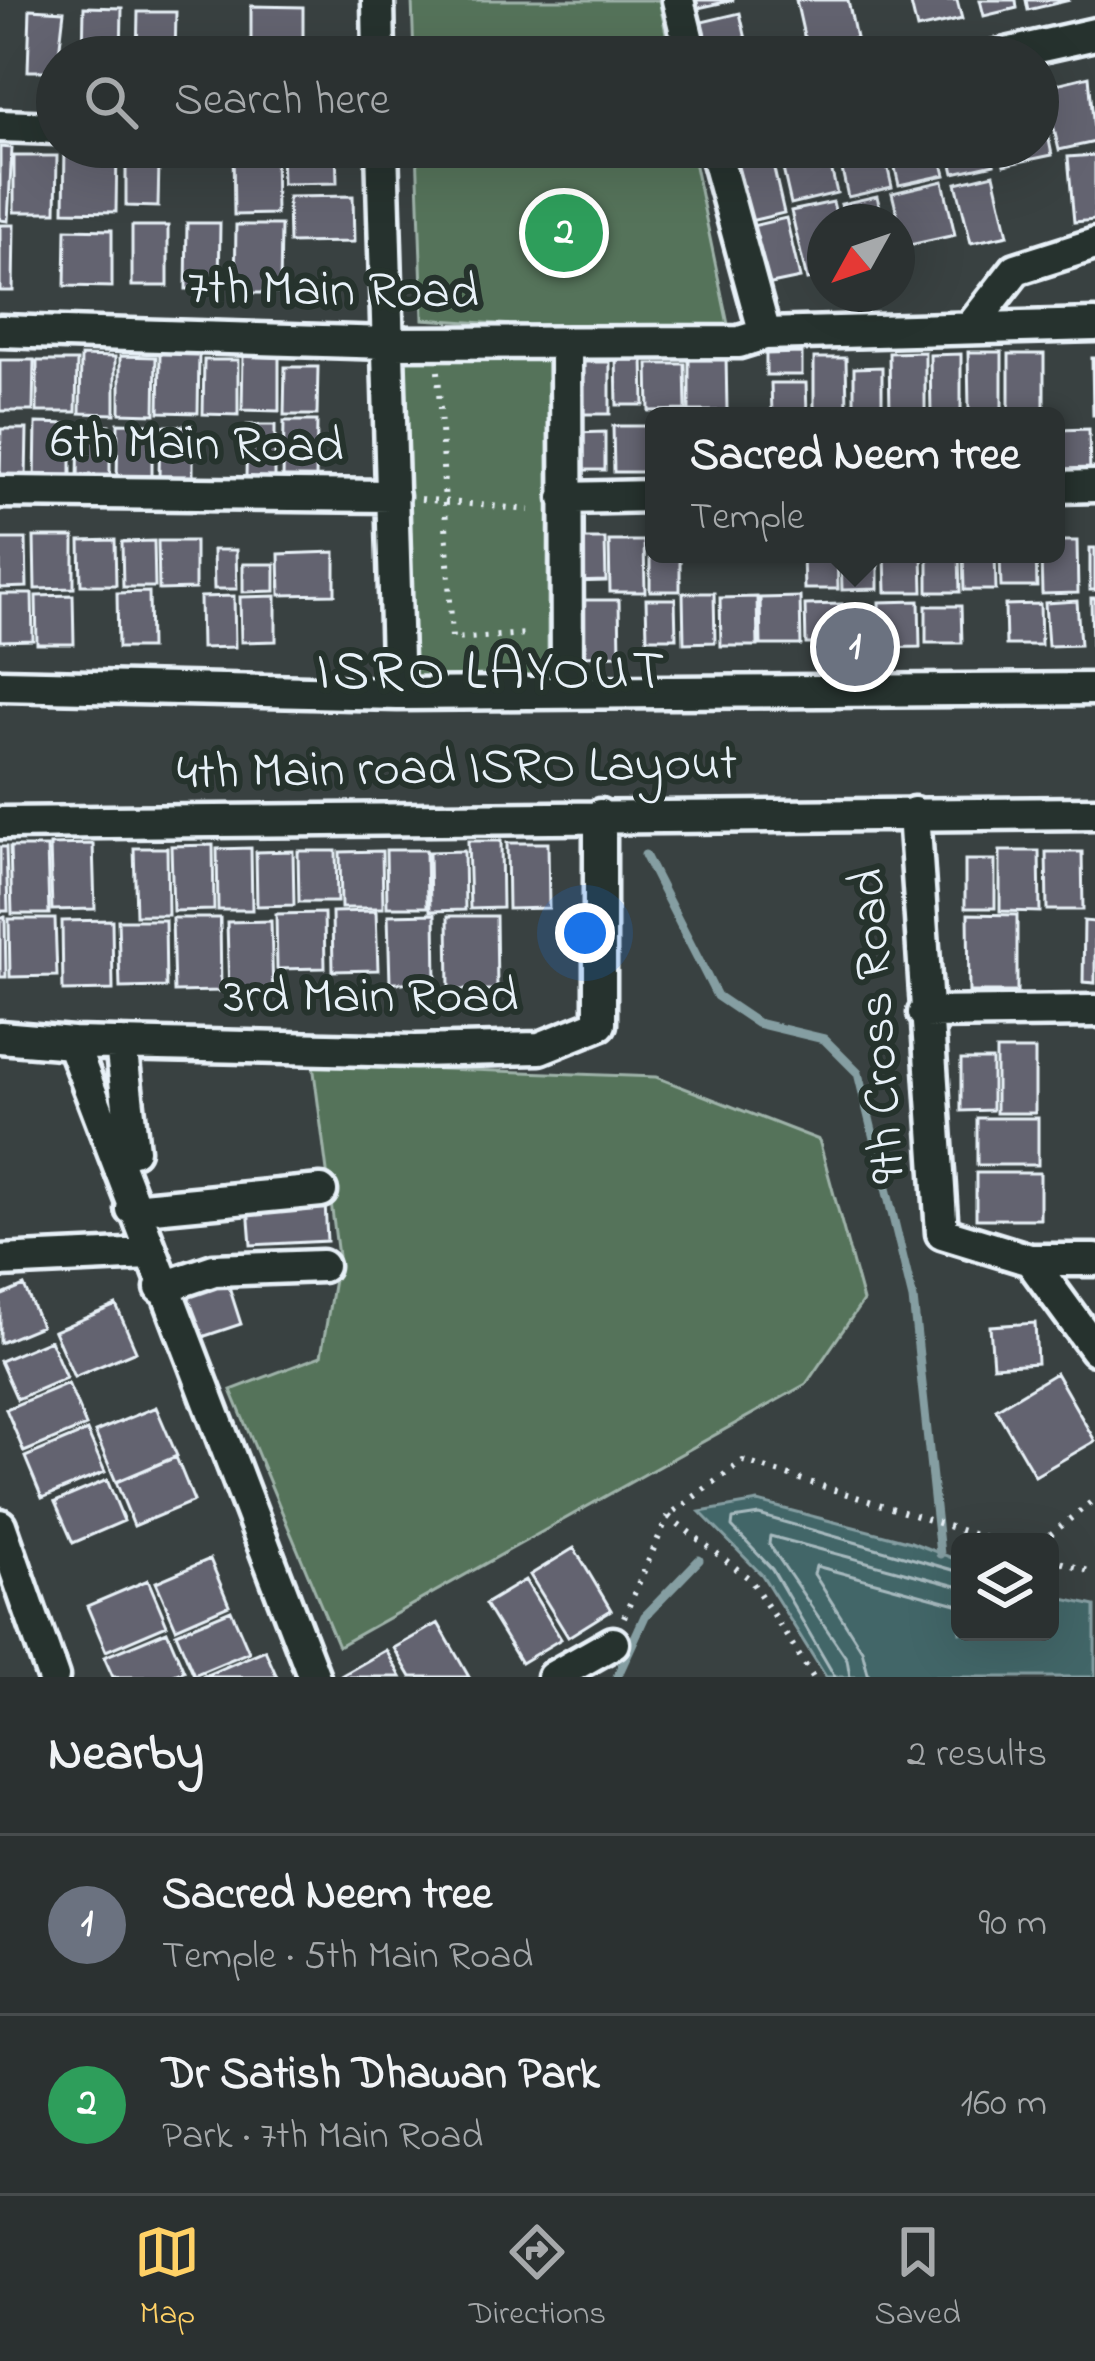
<!DOCTYPE html>
<meta charset="utf-8">
<style>
:root{--surface:#2b3131;--page:#333939;--text:#f1f3f6;--muted:#a6a9ab;--line:#474c4d;--accent:#ffd166}
body{margin:0;font-family:"Indie Flower",sans-serif;background:var(--page);color:var(--text)}
.controls{position:absolute;right:36px;bottom:36px;display:grid;overflow:hidden;border-radius:18px;box-shadow:0 12px 48px #0002}
.controls button{width:108px;height:108px;display:grid;place-items:center;padding:0;border:0;border-bottom:3px solid var(--line);background:var(--surface);color:var(--text);font:60px sans-serif}
.compass{position:absolute;left:807px;top:204px;width:108px;height:108px;border-radius:50%;background:var(--surface);box-shadow:0 12px 48px #0002;rotate:230deg}
.you{position:absolute;left:585px;top:933px;width:42px;height:42px;margin:-30px;border:9px solid #fff;border-radius:50%;background:#1a73e8;box-shadow:0 0 0 18px #1a73e833}
.badge{display:grid;place-items:center;width:78px;height:78px;border-radius:50%;background:var(--accent);color:#fff;font-size:39px;font-weight:700}
.pin{position:absolute;translate:-50% -50%;border:6px solid #fff;box-shadow:0 3px 12px #0006}
.popup{position:absolute;left:645px;top:407px;width:420px;height:156px;box-sizing:border-box;display:grid;place-content:center;border-radius:18px;background:var(--surface);filter:drop-shadow(0 3px 9px #0005);font-size:39px;white-space:nowrap;color:var(--muted)}
.popup b{font-size:45px;color:var(--text)}
.popup::after{content:'';position:absolute;left:50%;top:100%;margin-left:-24px;border:24px solid transparent;border-top-color:var(--surface)}
.list{margin:0;padding:0;list-style:none}
h2{display:flex;justify-content:space-between;align-items:center;height:156px;margin:0;padding:0 48px;font-size:51px}
h2 small{font-size:39px;font-weight:400;color:var(--muted)}
.list li{display:grid;grid-template-columns:78px 1fr auto;gap:36px;align-items:center;box-sizing:border-box;height:180px;padding:0 48px;border-top:3px solid var(--line)}
.list b{display:block;font-size:45px;white-space:nowrap}
.list p{margin:0;font-size:39px;white-space:nowrap;color:var(--muted)}
.list em{font-size:39px;font-style:normal;color:var(--muted)}
.icon{flex:none;width:66px;height:66px;fill:none;stroke:currentColor;stroke-width:2;stroke-linecap:round;stroke-linejoin:round}
.map{position:relative;flex:none;width:1095px;height:1677px;overflow:hidden}
.search{position:absolute;background:var(--surface);box-shadow:0 12px 48px #0002;left:36px;right:36px;top:36px;height:132px;display:flex;align-items:center;gap:30px;box-sizing:border-box;padding:0 42px;border-radius:66px;color:var(--muted);font-size:45px}
.sheet{height:516px;background:var(--surface)}
nav{display:flex;justify-content:space-around;align-items:center;box-sizing:border-box;height:168px;border-top:3px solid var(--line);background:var(--surface);font-size:33px;color:var(--muted)}
nav a{display:grid;justify-items:center;gap:6px}
nav .on{color:var(--accent)}
.map>svg:first-child{display:block}
.green{fill:#55735a;stroke:#9eb2a9;stroke-width:3}
.water{fill:#436668;stroke:#859ea2;stroke-width:3}
.lines{fill:none;stroke-linecap:round;stroke-linejoin:round}
.shore{stroke:#a6b9be;stroke-width:3}
.stream{stroke:#859ea2;stroke-width:9}
.building{fill:#64636f;stroke:#e8f1f8;stroke-width:3}
.minor-casing{stroke:#e8f1f8;stroke-width:39}
.path{stroke:#e8f1f8;stroke-width:6;stroke-dasharray:3 9;stroke-linecap:butt}
.minor{stroke:#26332d;stroke-width:30}
.labels{text-anchor:middle;dominant-baseline:central;stroke-width:12;stroke-linejoin:round;paint-order:stroke}
.street-label{font-size:51px;fill:#e8f1f8;stroke:#26332d}
.quarter-label{font-size:57px;letter-spacing:3px;fill:#e8f1f8;stroke:#26332d}
</style>
<div class="map">
<svg width="1095" height="1677" viewBox="0 0 1095 1677">
<rect width="100%" height="100%" fill="#394141"/>
<filter id="ink" filterUnits="userSpaceOnUse"><feTurbulence type="fractalNoise" baseFrequency=".00833" numOctaves="2"/><feDisplacementMap in="SourceGraphic" scale="24" xChannelSelector="R" yChannelSelector="G"/><feConvolveMatrix kernelMatrix="1 2 1 2 8 2 1 2 1" color-interpolation-filters="sRGB"/></filter>
<g filter="url(#ink)">
<path class="green" d="M412,0H659L671,57H414Z
M417,147H691L731,339L423,319Z
M399,347L548,350V680L402,690Z
M313,1064L656,1077L819,1140L863,1301L806,1384L338,1646L231,1390L321,1356L338,1256Z"/>
<path class="water" d="M758,1502L911,1542L960,1561V1632H1050V1596L1095,1606V1677H826L762,1575L700,1512Z"/>
<g class="lines">
<path class="shore" d="M835,1677L772,1569L732,1527L733,1519L759,1515L960,1572
M850,1677L847,1659L769,1544L770,1536L960,1587
M869,1677L862,1650L814,1574L816,1566L960,1605"/>
<path class="stream" d="M645,855L717,996L757,1023L824,1039L858,1073L913,1299L940,1554
M617,1677L645,1616L699,1560"/>
</g>
<path class="building" d="M683,0H734L685,11Z
M796,0H848L856,38L807,49Z
M910,0H957L962,19L917,29Z
M980,0H1016L1017,8L984,16Z
M1026,0H1070L1028,10Z
M251,6L303,7V57H251Z
M84,7L122,8L121,57H83Z
M30,9L64,11L57,71H28Z
M138,12H176L175,57H137Z
M740,13L750,57H696L689,25Z
M1089,76L1095,142L1059,150L1044,87Z
M1039,90L1052,155L1004,165L1000,147H1038Z
M0,147L12,148L8,221L0,220Z
M233,147H275L276,214L234,215Z
M281,147H336L337,183L282,184Z
M747,147H769L784,213L742,223L726,152Z
M778,147H826L837,193L791,204Z
M837,147H883L892,187L848,197Z
M890,147H938L945,175L899,185Z
M948,147H990L994,164L954,173Z
M65,148L117,149L116,212L64,211Z
M1095,155V220L1074,222L1068,157Z
M14,156H57L56,212H14Z
M126,160L159,161L158,207L126,206Z
M994,174L1008,235L971,243L956,183Z
M943,181L955,235L905,246L892,193Z
M353,196L354,242L289,243L288,197Z
M877,196L883,222H846L841,204Z
M833,202L838,222H825V276L807,280L791,211Z
M786,218L800,278L757,287L744,228Z
M187,223H220L219,289H186Z
M0,225H14L13,291H0Z
M236,225H281L280,293H235Z
M132,226H168V286H132Z
M66,229L112,230V287L65,286Z
M925,352V413H890L889,353Z
M968,352H1002V410H969Z
M160,353L199,354L198,413L159,412Z
M802,353V375H766V354Z
M961,354V414H931L930,355Z
M1009,354H1044V413H1009Z
M243,355L279,356V411L242,410Z
M616,355H643L644,405H617Z
M689,355H726L727,411H689Z
M81,356L115,357V414L80,413Z
M120,356L156,357L155,414L120,413Z
M814,358H846L847,410H814Z
M1092,358H1095V415H1093Z
M0,360H34L33,411H0Z
M204,360H238V415L203,414Z
M37,361H77L76,412H37Z
M582,362H610V414H583Z
M648,364H685L686,410L649,411Z
M285,367H318L317,415H284Z
M882,367V414L854,415V368Z
M771,383H806L807,414H772Z
M284,421H317L316,479H283Z
M36,423L71,424V482L35,481Z
M118,423L152,424V483L117,482Z
M79,424L110,425V480L78,479Z
M247,425H275V479L246,478Z
M160,426H193V478L159,477Z
M613,426H646V472H614Z
M1,429H27L26,479H0Z
M1089,429L1090,476L1056,477V430Z
M605,432V470H575L574,433Z
M34,537H74V588L35,589Z
M0,539H26L27,587L0,588Z
M572,539H605L606,581L572,582Z
M115,540L116,585H81L80,541Z
M154,541L155,587H123L122,542Z
M158,541H195V589L159,590Z
M609,541H644L645,592H610Z
M1056,541H1077L1078,593L1042,594L1041,554H1056Z
M1090,548H1095V590H1090Z
M213,550H236L237,589H214Z
M650,550L680,554V591H650Z
M335,552V594L280,595L279,554Z
M803,554H837L838,589H804Z
M841,554H878V589L842,590Z
M885,554H922L923,592H886Z
M928,554H959L960,592H928Z
M963,554H995L996,590H964Z
M1000,554H1036L1037,587H1001Z
M243,564H275V591L243,592Z
M149,592L150,648H118L117,593Z
M683,593H714L715,642L684,643Z
M0,594H32L33,640L0,641Z
M73,595L74,644H37L36,596Z
M234,596L235,647L201,648L200,597Z
M276,596V641L241,642L240,597Z
M757,597L758,646H721L720,598Z
M800,597L801,645H761L760,598Z
M1091,598H1095V649H1092Z
M646,599H675L676,638H647Z
M576,600H619L620,655L576,656Z
M919,601L920,647L880,648L879,602Z
M1077,601L1080,645L1048,646L1045,603Z
M842,604L843,644H806L805,605Z
M1040,604L1041,645H1006L1005,605Z
M926,606H961L962,643H926Z
M468,841H501L502,908L470,909Z
M507,843H548L549,908L508,909Z
M93,844L95,909L52,910L50,845Z
M213,845L214,910L173,911L171,846Z
M0,847H6L8,911H0Z
M10,847H47L49,914H12Z
M134,848H167L168,915H136Z
M251,848L252,910H218L217,849Z
M386,850H426L427,907H387Z
M293,851L294,905L257,906L256,852Z
M298,851H336L337,902H299Z
M382,851L383,908H341L340,852Z
M464,851L465,910L430,911L429,852Z
M1000,851H1039L1040,912L1000,911Z
M1046,852H1082L1083,910H1047Z
M965,860H995V908H965Z
M376,911L378,970L333,971L332,912Z
M324,913L325,968L277,969L276,914Z
M435,914L436,983H390L388,915Z
M968,914L1017,915V992H969Z
M448,916H496L497,990H449Z
M0,917H5L6,977H0Z
M172,918H220L221,991L174,992Z
M9,919H55L57,976L10,977Z
M112,920L113,990L63,991L62,921Z
M118,920H165L166,987L120,988Z
M271,921L273,995L229,996L227,922Z
M1084,921L1095,922V983L1083,982Z
M996,1050H1035V1113H996Z
M961,1060H992V1110L961,1111Z
M977,1118H1038V1165H977Z
M976,1173H1040V1219H976Z
M325,1203L327,1241L251,1245L248,1207Z
M224,1271L241,1324L193,1340L176,1286Z
M24,1286L41,1326L0,1343V1296Z
M116,1305L136,1351L74,1377L54,1331Z
M1035,1323L1037,1363L993,1366L990,1326Z
M50,1340L66,1378L17,1399L0,1361Z
M1056,1373L1095,1441L1035,1476L996,1409Z
M68,1383L86,1426L24,1452L6,1409Z
M156,1407L177,1456L116,1482L95,1432Z
M87,1431L105,1472L42,1498L25,1457Z
M176,1457L194,1501L134,1526L116,1482Z
M107,1480L124,1521L73,1543L55,1502Z
M574,1548L611,1610L568,1637L530,1575Z
M210,1559L229,1605L176,1628L156,1582Z
M148,1580L167,1625L106,1651L87,1606Z
M525,1580L561,1639L521,1663L485,1604Z
M231,1610L249,1652L194,1675L176,1633Z
M438,1623L469,1677H411L394,1648Z
M167,1631L184,1671L169,1677H113L104,1657Z
M265,1650L277,1677H202Z
M386,1650L401,1677H339Z"/>
<g class="lines">
<g class="minor-casing">
<path id="minor" d="M378,0L379,57
M678,0L692,57
M993,57L1095,34
M0,126L57,128
M382,147L398,694
M714,147L765,334
M970,328L1016,269L1095,244
M0,331L388,343L739,342L765,334L1095,325
M566,343L567,692
M1056,487L1095,486
M0,492L393,496
M565,498L654,496
M0,685L398,694L1095,689
M914,813L942,1233L1030,1260H1095
M0,823L1095,813
M924,1013L1095,1011
M0,1037L72,1043L314,1677
M72,1043L415,1051L540,1048L600,1024V815
M121,1044L133,1150
M132,1209L321,1191
M1030,1260L1095,1349
M0,1261L149,1254
M161,1288L214,1270L322,1266
M0,1525L53,1677
M553,1677L613,1643"/>
</g>
<path class="path" d="M438,371L452,639L528,634
M421,499L529,510
M1041,1542L1095,1499
M1050,1559L1095,1573
M624,1617L668,1516
M813,1677L750,1579L668,1516L743,1461L998,1542"/>
<use href="#minor" class="minor"/>
</g>
</g>
<g class="labels">
<g class="street-label">
<text transform="translate(333 292) rotate(1)">7th Main Road</text>
<text transform="translate(197 446) rotate(1)">6th Main Road</text>
<text transform="translate(457 770) rotate(-1)">4th Main road ISRO Layout</text>
<text x="371" y="998">3rd Main Road</text>
<text transform="translate(880 1026) rotate(-94)">9th Cross Road</text>
</g>
<g class="quarter-label">
<text x="492" y="674">ISRO LAYOUT</text>
</g>
</g>
</svg>
<div class="controls">
<button><svg class="icon" aria-label="layers" viewBox="0 0 24 24"><path d="M12 4l9 5-9 5-9-5zM3 14l9 5 9-5"/></svg></button>
</div>
<svg class="compass" viewBox="-18 -18 36 36"><path d="M0-13l5 13h-10z" fill="#e53935"/><path d="M0 13l5-13h-10z" fill="#a6a9ab"/></svg>
<div class="you"></div>
<div class="pin badge" style="left:855px;top:647px;background:#6b7280">1</div>
<div class="popup"><b>Sacred Neem tree</b>Temple</div>
<div class="pin badge" style="left:564px;top:233px;background:#2e9e5b">2</div>
<div class="search"><svg class="icon" aria-label="search" viewBox="0 0 24 24"><circle cx="10" cy="10" r="6"/><path d="M15 15l6 6"/></svg>Search here</div>
</div>
<section class="sheet">
<h2>Nearby<small>2 results</small></h2>
<ul class="list">
<li><span class="badge" style="background:#6b7280">1</span><div><b>Sacred Neem tree</b><p>Temple · 5th Main Road</p></div><em>90 m</em></li>
<li><span class="badge" style="background:#2e9e5b">2</span><div><b>Dr Satish Dhawan Park</b><p>Park · 7th Main Road</p></div><em>160 m</em></li>
</ul>
</section>
<nav>
<a class="on"><svg class="icon" aria-label="map" viewBox="0 0 24 24"><path d="M3 6l6-2 6 2 6-2v14l-6 2-6-2-6 2zM9 4v14M15 6v14"/></svg>Map</a>
<a><svg class="icon" aria-label="directions" viewBox="0 0 24 24"><path d="M12 3l9 9-9 9-9-9zM9 14v-3h6M13 9l2 2-2 2"/></svg>Directions</a>
<a><svg class="icon" aria-label="saved" viewBox="0 0 24 24"><path d="M7 4h10v16l-5-4-5 4z"/></svg>Saved</a>
</nav>
